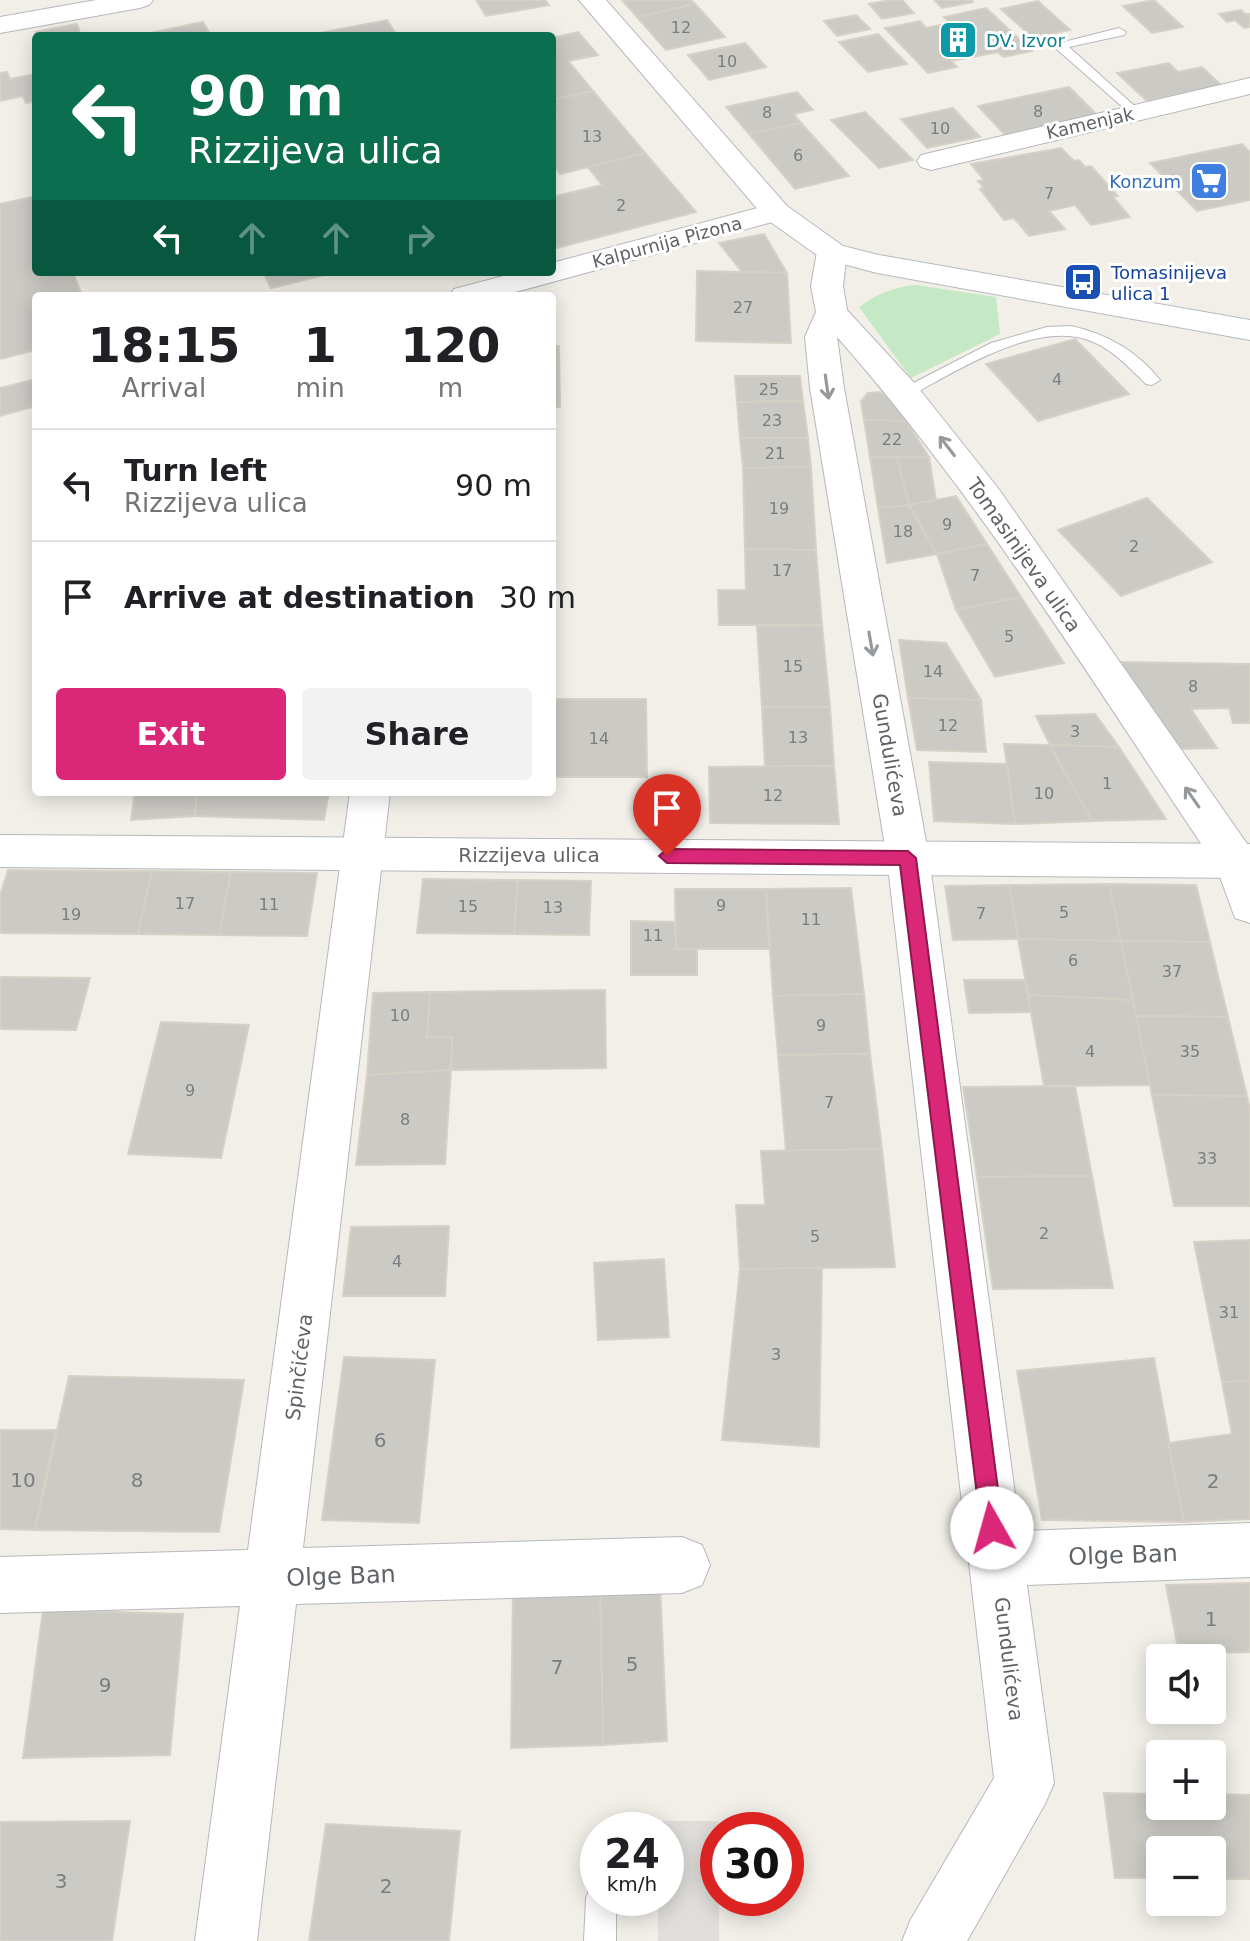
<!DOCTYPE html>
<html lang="en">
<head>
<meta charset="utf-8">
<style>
  body { margin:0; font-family:"DejaVu Sans",sans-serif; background:#f2f2f2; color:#202124; height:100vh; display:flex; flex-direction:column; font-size:30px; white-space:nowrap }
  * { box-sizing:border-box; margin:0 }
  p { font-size:26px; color:#757577 }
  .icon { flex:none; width:44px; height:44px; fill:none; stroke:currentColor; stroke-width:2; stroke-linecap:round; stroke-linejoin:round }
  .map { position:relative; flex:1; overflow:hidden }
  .side { position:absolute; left:32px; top:292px; width:524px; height:504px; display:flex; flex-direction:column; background:#fff; border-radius:8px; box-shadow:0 4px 20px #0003 }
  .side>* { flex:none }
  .top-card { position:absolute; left:32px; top:32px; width:524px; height:244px; border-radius:8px; box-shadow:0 4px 20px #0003; background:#0b6e4f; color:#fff; overflow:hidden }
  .buttons { position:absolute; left:1146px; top:1644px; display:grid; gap:16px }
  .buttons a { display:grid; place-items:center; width:80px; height:80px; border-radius:8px; background:#fff; box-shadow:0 4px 20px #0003; font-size:40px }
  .speed { position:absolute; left:580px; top:1812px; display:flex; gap:16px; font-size:40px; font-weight:700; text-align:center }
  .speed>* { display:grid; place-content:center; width:104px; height:104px; border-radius:50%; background:#fff; box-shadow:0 4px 20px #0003; line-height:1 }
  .speed small { font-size:20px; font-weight:400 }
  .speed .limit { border:12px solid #d22; background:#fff; color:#111 }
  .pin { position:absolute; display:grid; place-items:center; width:68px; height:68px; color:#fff; margin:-82px -34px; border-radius:50% 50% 50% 0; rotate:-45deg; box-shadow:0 0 8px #0007 }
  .pin .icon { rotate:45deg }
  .me { position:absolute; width:88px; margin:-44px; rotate:353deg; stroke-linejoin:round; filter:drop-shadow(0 0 6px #0008) }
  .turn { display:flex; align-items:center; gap:28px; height:168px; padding:0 24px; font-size:36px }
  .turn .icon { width:104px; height:104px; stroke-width:2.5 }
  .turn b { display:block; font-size:56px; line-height:68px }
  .lanes { display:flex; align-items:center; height:76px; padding:0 24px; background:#0003; justify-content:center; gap:40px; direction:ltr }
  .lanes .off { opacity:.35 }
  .eta { display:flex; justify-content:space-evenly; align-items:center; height:136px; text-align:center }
  .eta b { font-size:48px; font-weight:700; line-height:56px }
  .primary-button { display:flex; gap:16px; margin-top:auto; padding:16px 24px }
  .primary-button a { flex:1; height:92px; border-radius:8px; background:#db2777; color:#fff; font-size:32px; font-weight:700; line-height:92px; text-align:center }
  .primary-button a+a { background:#f2f2f2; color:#202124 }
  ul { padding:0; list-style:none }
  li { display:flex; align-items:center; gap:24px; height:112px; padding:0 24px; border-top:2px solid #e0e0e0 }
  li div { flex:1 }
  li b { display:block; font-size:30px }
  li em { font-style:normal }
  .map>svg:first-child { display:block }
</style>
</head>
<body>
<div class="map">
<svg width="1250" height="1941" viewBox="0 0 1250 1941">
  <rect width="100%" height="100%" fill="#f1efe8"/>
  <polygon fill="#e0deda" points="660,1821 719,1821 719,1941 658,1941 658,1898 666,1898 666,1830 660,1830"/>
  <path fill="#c5e8c5" d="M916,285L996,297L1000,334L911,378L859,307C877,294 893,287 916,285Z"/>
  <g fill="#cccac5" stroke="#d6d1c6" stroke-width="2">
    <polygon points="476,0 545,0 549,5 486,16"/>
    <polygon points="622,0 691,0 695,4 637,17"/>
    <polygon points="891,0 902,0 914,13 882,19 869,4"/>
    <polygon points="934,0 972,0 973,2 942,8"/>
    <polygon points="1154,0 1183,27 1152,33 1123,6"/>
    <polygon points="1038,1 1070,30 1033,38 1001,9"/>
    <polygon points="695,4 725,37 666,50 637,17"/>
    <polygon points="986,8 1032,51 1003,57 998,52 951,61 957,67 928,73 885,28 920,21 926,28 950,23 944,17"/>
    <polygon points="1241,10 1245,14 1250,14 1250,27 1244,28 1235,20 1227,22 1219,14"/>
    <polygon points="856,15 870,29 837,36 824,21"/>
    <polygon points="387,20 397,36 305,36"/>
    <polygon points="203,22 211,36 137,36"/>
    <polygon points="77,24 81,36 37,36 35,32"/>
    <polygon points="578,32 598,55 568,61 593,91 552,100 552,38"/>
    <polygon points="878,34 907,64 868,72 839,42"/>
    <polygon points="745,43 766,67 709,80 688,55"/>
    <polygon points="1169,63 1178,72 1202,67 1222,86 1147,101 1117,73"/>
    <polygon points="7,72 10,79 36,74 36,101 26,103 23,96 0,101 0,73"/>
    <polygon points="1069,87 1098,116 1006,136 978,106"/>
    <polygon points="593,91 645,153 560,174 552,163 552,119 557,118 552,111 552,100"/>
    <polygon points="797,92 813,110 794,114 801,123 749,134 726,107"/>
    <polygon points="953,108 980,137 927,148 901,119"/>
    <polygon points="865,112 913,160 879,168 831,120"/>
    <polygon points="801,123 849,176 795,189 749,134"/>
    <polygon points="1242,144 1250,152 1250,200 1197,211 1150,163"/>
    <polygon points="1061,148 1074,161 1079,160 1085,167 1091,166 1118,196 1113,197 1130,217 1091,225 1075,205 1049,211 1065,229 1029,236 1014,218 1004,220 980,189 984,188 978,181 984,180 971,164"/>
    <polygon points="645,153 696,212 553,249 552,197 602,185 588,167"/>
    <polygon points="36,196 36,272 73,272 82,296 36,296 36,350 0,359 0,204"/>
    <polygon points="764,234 787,273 742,272 719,243"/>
    <polygon points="697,271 787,273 791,343 696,341"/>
    <polygon points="263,272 337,272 271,288"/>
    <polygon points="1075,339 1129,394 1038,421 986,364"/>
    <polygon points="552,346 559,346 560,407 552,407"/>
    <polygon points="735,376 800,376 803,401 737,402"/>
    <polygon points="36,379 36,406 0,416 0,388"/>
    <polygon points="880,392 889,399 906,421 864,420 861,401 868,393"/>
    <polygon points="803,401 808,438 740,438 737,402"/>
    <polygon points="864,420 906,421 929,457 870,457"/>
    <polygon points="740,438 808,438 811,467 743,468"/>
    <polygon points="870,457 897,457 909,505 878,508"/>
    <polygon points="897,457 929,457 936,500 909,505"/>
    <polygon points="811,467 816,550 745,549 743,468"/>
    <polygon points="956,496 987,544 937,554 909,505"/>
    <polygon points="1147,498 1212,562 1121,596 1058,530"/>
    <polygon points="909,505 937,554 887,563 878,508"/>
    <polygon points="987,544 1021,597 956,610 937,554"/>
    <polygon points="745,549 816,550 822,625 719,625 718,590 746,590"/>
    <polygon points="1021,597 1064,663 995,677 956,610"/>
    <polygon points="822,625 830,707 762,707 757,626"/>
    <polygon points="899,640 946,643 981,700 908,698"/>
    <polygon points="1120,662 1250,664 1250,723 1233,723 1229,708 1191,709 1217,748 1178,749"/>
    <polygon points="908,698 981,700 986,752 917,750"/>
    <polygon points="552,699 646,699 647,777 552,777"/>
    <polygon points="762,707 830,707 834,766 765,767"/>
    <polygon points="1095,714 1119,747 1050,745 1036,716"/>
    <polygon points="1004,744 1050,745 1092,821 1015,824"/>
    <polygon points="1050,745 1119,747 1166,819 1092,821"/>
    <polygon points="929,762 1007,764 1015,824 934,821"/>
    <polygon points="834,766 839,824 710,823 709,767"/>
    <polygon points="135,792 197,792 195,816 131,820"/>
    <polygon points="197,792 329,792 324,820 195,816"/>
    <polygon points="8,870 152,871 138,934 0,933 0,896"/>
    <polygon points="152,871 231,872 219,935 138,934"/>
    <polygon points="231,872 317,873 307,936 219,935"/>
    <polygon points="423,879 518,880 514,934 417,933"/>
    <polygon points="518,880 591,881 589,935 514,934"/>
    <polygon points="1109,884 1121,941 1018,939 1009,885"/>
    <polygon points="1109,884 1196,885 1210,942 1121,941"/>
    <polygon points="1009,885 1018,939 953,940 945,886"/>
    <polygon points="851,888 864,994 773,996 766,889"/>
    <polygon points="675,889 766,889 769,949 676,949"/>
    <polygon points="631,921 675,922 676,949 697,949 697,975 631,975"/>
    <polygon points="1018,939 1121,941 1133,1000 1028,995"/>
    <polygon points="1121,941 1210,942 1228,1017 1136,1016"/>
    <polygon points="0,977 90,978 76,1030 0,1029"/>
    <polygon points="964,980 1025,980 1031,1012 969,1013"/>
    <polygon points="605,990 606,1068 451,1070 452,1037 427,1037 430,992"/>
    <polygon points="430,992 427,1037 452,1037 451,1070 367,1075 373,993"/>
    <polygon points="864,994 870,1054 778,1055 773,996"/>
    <polygon points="1028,995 1133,1000 1150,1085 1044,1086"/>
    <polygon points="1136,1016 1228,1017 1247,1096 1152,1095"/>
    <polygon points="161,1022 249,1025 221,1158 128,1154"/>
    <polygon points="870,1054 882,1149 786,1151 778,1055"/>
    <polygon points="451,1070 445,1164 356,1165 367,1075"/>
    <polygon points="1075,1086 1092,1176 977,1177 963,1087"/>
    <polygon points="1152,1095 1247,1096 1250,1109 1250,1206 1174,1206"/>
    <polygon points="882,1149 895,1267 740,1269 736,1205 765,1205 761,1151"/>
    <polygon points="1092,1176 1113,1288 993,1289 977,1177"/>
    <polygon points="449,1226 445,1296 343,1296 351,1227"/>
    <polygon points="1250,1240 1250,1381 1222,1382 1194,1242"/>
    <polygon points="664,1259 669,1337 598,1340 594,1263"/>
    <polygon points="822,1268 819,1447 722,1440 740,1269"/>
    <polygon points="344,1357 435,1360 419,1523 322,1520"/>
    <polygon points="1154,1358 1184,1522 1042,1520 1017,1371"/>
    <polygon points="69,1376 244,1380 219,1532 35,1530"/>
    <polygon points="1250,1381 1250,1519 1184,1522 1168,1443 1232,1434 1222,1382"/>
    <polygon points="0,1430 56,1430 35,1530 0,1529"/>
    <polygon points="1250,1583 1250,1652 1179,1654 1166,1585"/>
    <polygon points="660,1585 667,1741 603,1745 600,1588"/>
    <polygon points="600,1588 603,1745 511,1748 513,1590"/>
    <polygon points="43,1610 183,1614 170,1755 23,1758"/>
    <polygon points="1104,1793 1160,1794 1160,1806 1212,1806 1212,1794 1250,1795 1250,1879 1212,1879 1212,1850 1160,1850 1160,1878 1115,1878"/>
    <polygon points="130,1821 112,1941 0,1941 0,1822"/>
    <polygon points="326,1824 460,1831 449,1941 309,1941"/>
  </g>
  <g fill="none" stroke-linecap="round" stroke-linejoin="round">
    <defs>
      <g id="service">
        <polygon points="1119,28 1126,32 1124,35 1069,47 1139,110 1139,116 1134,117 1052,45"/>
        <path d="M1071,326C1107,334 1137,351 1160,380L1152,385L1146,384C1129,367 1110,347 1088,340C1034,321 956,371 910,396L904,397L896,392L991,343L1047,327Z"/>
        <polygon points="598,1884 598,1898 616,1898 616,1941 584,1941 586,1898 590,1887"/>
      </g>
      <g id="minor">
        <polygon points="1250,78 1250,94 931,170 921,167 917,161 921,155"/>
        <polygon points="776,203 787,206 791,212 787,218 501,296 449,296 454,289 519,272 552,272 552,263"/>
        <path d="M832,243L843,246L847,252L843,286L847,310L916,385L998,488L1250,848V923L1235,918L1216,866C1095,686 981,500 837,337L844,388L929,858L1020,1531L1250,1523V1577L1027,1585L1054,1783L1045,1804L967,1941H902L911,1919L994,1778L887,858L810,388L805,337L816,312L811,286L817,252L821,246Z"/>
        <polygon points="350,792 390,792 303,1548 682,1537 702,1545 710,1565 702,1585 682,1593 296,1604 257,1941 195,1941 240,1606 0,1613 0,1557 248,1550"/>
      </g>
      <g id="tertiary">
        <polygon points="96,0 153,0 149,5 140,8 0,33 0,17"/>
        <polygon points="0,835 1250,844 1250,878 0,867"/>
      </g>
      <polygon id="secondary" points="579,0 606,0 787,206 843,246 879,255 1250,320 1250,340 877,273 821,258 765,218"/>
    </defs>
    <use href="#service" stroke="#b5b8bc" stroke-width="2"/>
    <use href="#minor" stroke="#b5b8bc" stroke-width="2"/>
    <use href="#tertiary" stroke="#b5b8bc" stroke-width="2"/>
    <use href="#secondary" stroke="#b6babf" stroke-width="2"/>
    <use href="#service" fill="#fff" fill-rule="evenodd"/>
    <use href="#minor" fill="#fff" fill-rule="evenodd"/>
    <use href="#tertiary" fill="#fff" fill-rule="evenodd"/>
    <use href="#secondary" fill="#fff" fill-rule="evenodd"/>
  </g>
  <defs><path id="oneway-shaft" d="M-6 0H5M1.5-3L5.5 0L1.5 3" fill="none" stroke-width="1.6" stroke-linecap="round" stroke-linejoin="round" transform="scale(2)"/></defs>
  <g stroke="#979a9d">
    <use href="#oneway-shaft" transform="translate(827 387) rotate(82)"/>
    <use href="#oneway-shaft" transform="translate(947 446) rotate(-128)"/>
    <use href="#oneway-shaft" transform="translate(871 644) rotate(80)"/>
    <use href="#oneway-shaft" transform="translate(1192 797) rotate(-125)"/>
  </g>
  <polygon fill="#db2777" stroke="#8e194d" stroke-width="2" points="667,849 908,851 916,858 1003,1528 1000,1536 992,1540 984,1536 981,1528 900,865 667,863 659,856"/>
  <defs>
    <symbol id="building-square" viewBox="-11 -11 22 22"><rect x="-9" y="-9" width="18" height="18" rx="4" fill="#0f9aa8" stroke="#fff"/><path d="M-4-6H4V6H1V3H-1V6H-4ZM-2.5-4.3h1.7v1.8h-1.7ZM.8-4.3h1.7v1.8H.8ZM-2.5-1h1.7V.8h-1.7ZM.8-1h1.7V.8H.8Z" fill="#fff"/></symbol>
    <symbol id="supermarket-square" viewBox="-11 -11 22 22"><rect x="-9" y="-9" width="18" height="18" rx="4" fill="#3f7fe0" stroke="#fff"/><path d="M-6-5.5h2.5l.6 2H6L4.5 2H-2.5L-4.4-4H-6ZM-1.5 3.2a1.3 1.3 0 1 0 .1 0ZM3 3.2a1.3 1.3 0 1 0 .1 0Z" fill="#fff"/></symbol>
    <symbol id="bus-square" viewBox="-11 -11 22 22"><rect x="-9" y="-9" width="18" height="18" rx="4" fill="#1a4fb4" stroke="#fff"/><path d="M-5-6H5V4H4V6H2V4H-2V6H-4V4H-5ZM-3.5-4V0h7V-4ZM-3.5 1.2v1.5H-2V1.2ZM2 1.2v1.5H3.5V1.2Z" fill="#fff"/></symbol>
  </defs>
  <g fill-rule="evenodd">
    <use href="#building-square" x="936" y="18" width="44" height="44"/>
    <use href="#supermarket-square" x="1187" y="159" width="44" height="44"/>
    <use href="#bus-square" x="1061" y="260" width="44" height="44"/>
  </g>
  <g text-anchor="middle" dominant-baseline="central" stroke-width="6" stroke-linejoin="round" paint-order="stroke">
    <g font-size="16" fill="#7a7d7f">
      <text x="681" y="27">12</text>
      <text x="727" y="61">10</text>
      <text x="1038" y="111">8</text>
      <text x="767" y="112">8</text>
      <text x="940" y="128">10</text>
      <text x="592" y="136">13</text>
      <text x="798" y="155">6</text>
      <text x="1049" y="193">7</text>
      <text x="621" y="205">2</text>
      <text x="743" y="307">27</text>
      <text x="1057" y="379">4</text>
      <text x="769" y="389">25</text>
      <text x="772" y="420">23</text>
      <text x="892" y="439">22</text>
      <text x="775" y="453">21</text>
      <text x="779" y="508">19</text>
      <text x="947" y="524">9</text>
      <text x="903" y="531">18</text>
      <text x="1134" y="546">2</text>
      <text x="782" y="570">17</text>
      <text x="975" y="575">7</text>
      <text x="1009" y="636">5</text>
      <text x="793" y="666">15</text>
      <text x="933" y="671">14</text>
      <text x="1193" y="686">8</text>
      <text x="948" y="725">12</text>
      <text x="1075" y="731">3</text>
      <text x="798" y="737">13</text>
      <text x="599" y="738">14</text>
      <text x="1107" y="783">1</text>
      <text x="1044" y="793">10</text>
      <text x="773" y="795">12</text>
      <text x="185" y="903">17</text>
      <text x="269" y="904">11</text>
      <text x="721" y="905">9</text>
      <text x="468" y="906">15</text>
      <text x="553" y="907">13</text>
      <text x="1064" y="912">5</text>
      <text x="981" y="913">7</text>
      <text x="71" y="914">19</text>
      <text x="811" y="919">11</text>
      <text x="653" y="935">11</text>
      <text x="1073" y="960">6</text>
      <text x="1172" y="971">37</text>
      <text x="400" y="1015">10</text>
      <text x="821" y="1025">9</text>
      <text x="1090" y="1051">4</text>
      <text x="1190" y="1051">35</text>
      <text x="190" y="1090">9</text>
      <text x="829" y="1102">7</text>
      <text x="405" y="1119">8</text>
      <text x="1207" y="1158">33</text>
      <text x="1044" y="1233">2</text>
      <text x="815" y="1236">5</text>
      <text x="397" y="1261">4</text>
      <text x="1229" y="1312">31</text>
      <text x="776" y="1354">3</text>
    </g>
    <g font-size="18" fill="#0d838f" stroke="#fff" text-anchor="start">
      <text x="986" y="40">DV. Izvor</text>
    </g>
    <g font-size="18" fill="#5f6368" stroke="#fff">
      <text transform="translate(1090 123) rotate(-13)">Kamenjak</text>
      <text transform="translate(667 242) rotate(-15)">Kalpurnija Pizona</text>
    </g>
    <g font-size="18" fill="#366cbe" stroke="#fff" text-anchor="end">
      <text x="1181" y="181">Konzum</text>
    </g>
    <g font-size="18" fill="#164399" stroke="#fff" text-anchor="start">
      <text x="1111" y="272">Tomasinijeva<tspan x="1111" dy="21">ulica 1</tspan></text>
    </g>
    <g font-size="20" fill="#5f6368" stroke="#fff">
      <text transform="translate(1024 555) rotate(55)">Tomasinijeva ulica</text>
      <text transform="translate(890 755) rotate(80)">Gundulićeva</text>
      <text x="529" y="855">Rizzijeva ulica</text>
      <text transform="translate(299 1367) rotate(-83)">Spinčićeva</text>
      <text transform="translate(1009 1659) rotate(83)">Gundulićeva</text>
    </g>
    <g font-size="20" fill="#7a7d7f">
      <text x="380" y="1440">6</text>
      <text x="23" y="1480">10</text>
      <text x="137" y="1480">8</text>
      <text x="1213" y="1481">2</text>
      <text x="1211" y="1619">1</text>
      <text x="632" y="1664">5</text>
      <text x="557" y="1667">7</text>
      <text x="105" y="1685">9</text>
      <text x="61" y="1881">3</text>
      <text x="386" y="1886">2</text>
    </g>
    <g font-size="24" fill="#5f6368" stroke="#fff">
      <text transform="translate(1123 1555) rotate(-2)">Olge Ban</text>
      <text transform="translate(341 1576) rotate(-2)">Olge Ban</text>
    </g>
  </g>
</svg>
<div class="buttons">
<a><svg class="icon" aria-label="sound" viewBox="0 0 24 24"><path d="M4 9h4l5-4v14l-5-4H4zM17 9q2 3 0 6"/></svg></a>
<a>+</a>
<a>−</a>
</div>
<div class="speed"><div>24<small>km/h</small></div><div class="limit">30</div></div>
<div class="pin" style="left:667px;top:856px;background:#d93025"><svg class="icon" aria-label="arrive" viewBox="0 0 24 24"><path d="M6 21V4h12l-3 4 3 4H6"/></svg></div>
<svg class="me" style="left:992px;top:1528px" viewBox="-20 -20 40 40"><circle r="19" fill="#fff"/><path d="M0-13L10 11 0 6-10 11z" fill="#db2777"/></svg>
<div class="top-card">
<div class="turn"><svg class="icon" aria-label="left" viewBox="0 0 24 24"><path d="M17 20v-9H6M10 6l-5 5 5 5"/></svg><div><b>90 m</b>Rizzijeva ulica</div></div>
<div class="lanes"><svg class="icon" aria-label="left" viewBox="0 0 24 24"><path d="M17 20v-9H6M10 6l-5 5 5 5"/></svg><svg class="icon off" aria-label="ahead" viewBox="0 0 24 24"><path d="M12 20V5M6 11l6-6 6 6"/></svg><svg class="icon off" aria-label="ahead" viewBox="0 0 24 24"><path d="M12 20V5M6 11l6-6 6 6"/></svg><svg class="icon off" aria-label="right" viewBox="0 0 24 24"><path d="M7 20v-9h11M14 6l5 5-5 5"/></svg></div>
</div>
<section class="side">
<div class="eta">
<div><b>18:15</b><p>Arrival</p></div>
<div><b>1</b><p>min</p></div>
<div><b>120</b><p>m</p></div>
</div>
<ul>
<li><svg class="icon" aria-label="left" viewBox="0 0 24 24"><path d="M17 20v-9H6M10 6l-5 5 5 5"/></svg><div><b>Turn left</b><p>Rizzijeva ulica</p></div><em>90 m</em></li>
<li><svg class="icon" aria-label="arrive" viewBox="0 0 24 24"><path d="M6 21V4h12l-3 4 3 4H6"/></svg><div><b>Arrive at destination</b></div><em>30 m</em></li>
</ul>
<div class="primary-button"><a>Exit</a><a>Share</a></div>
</section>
</div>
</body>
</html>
